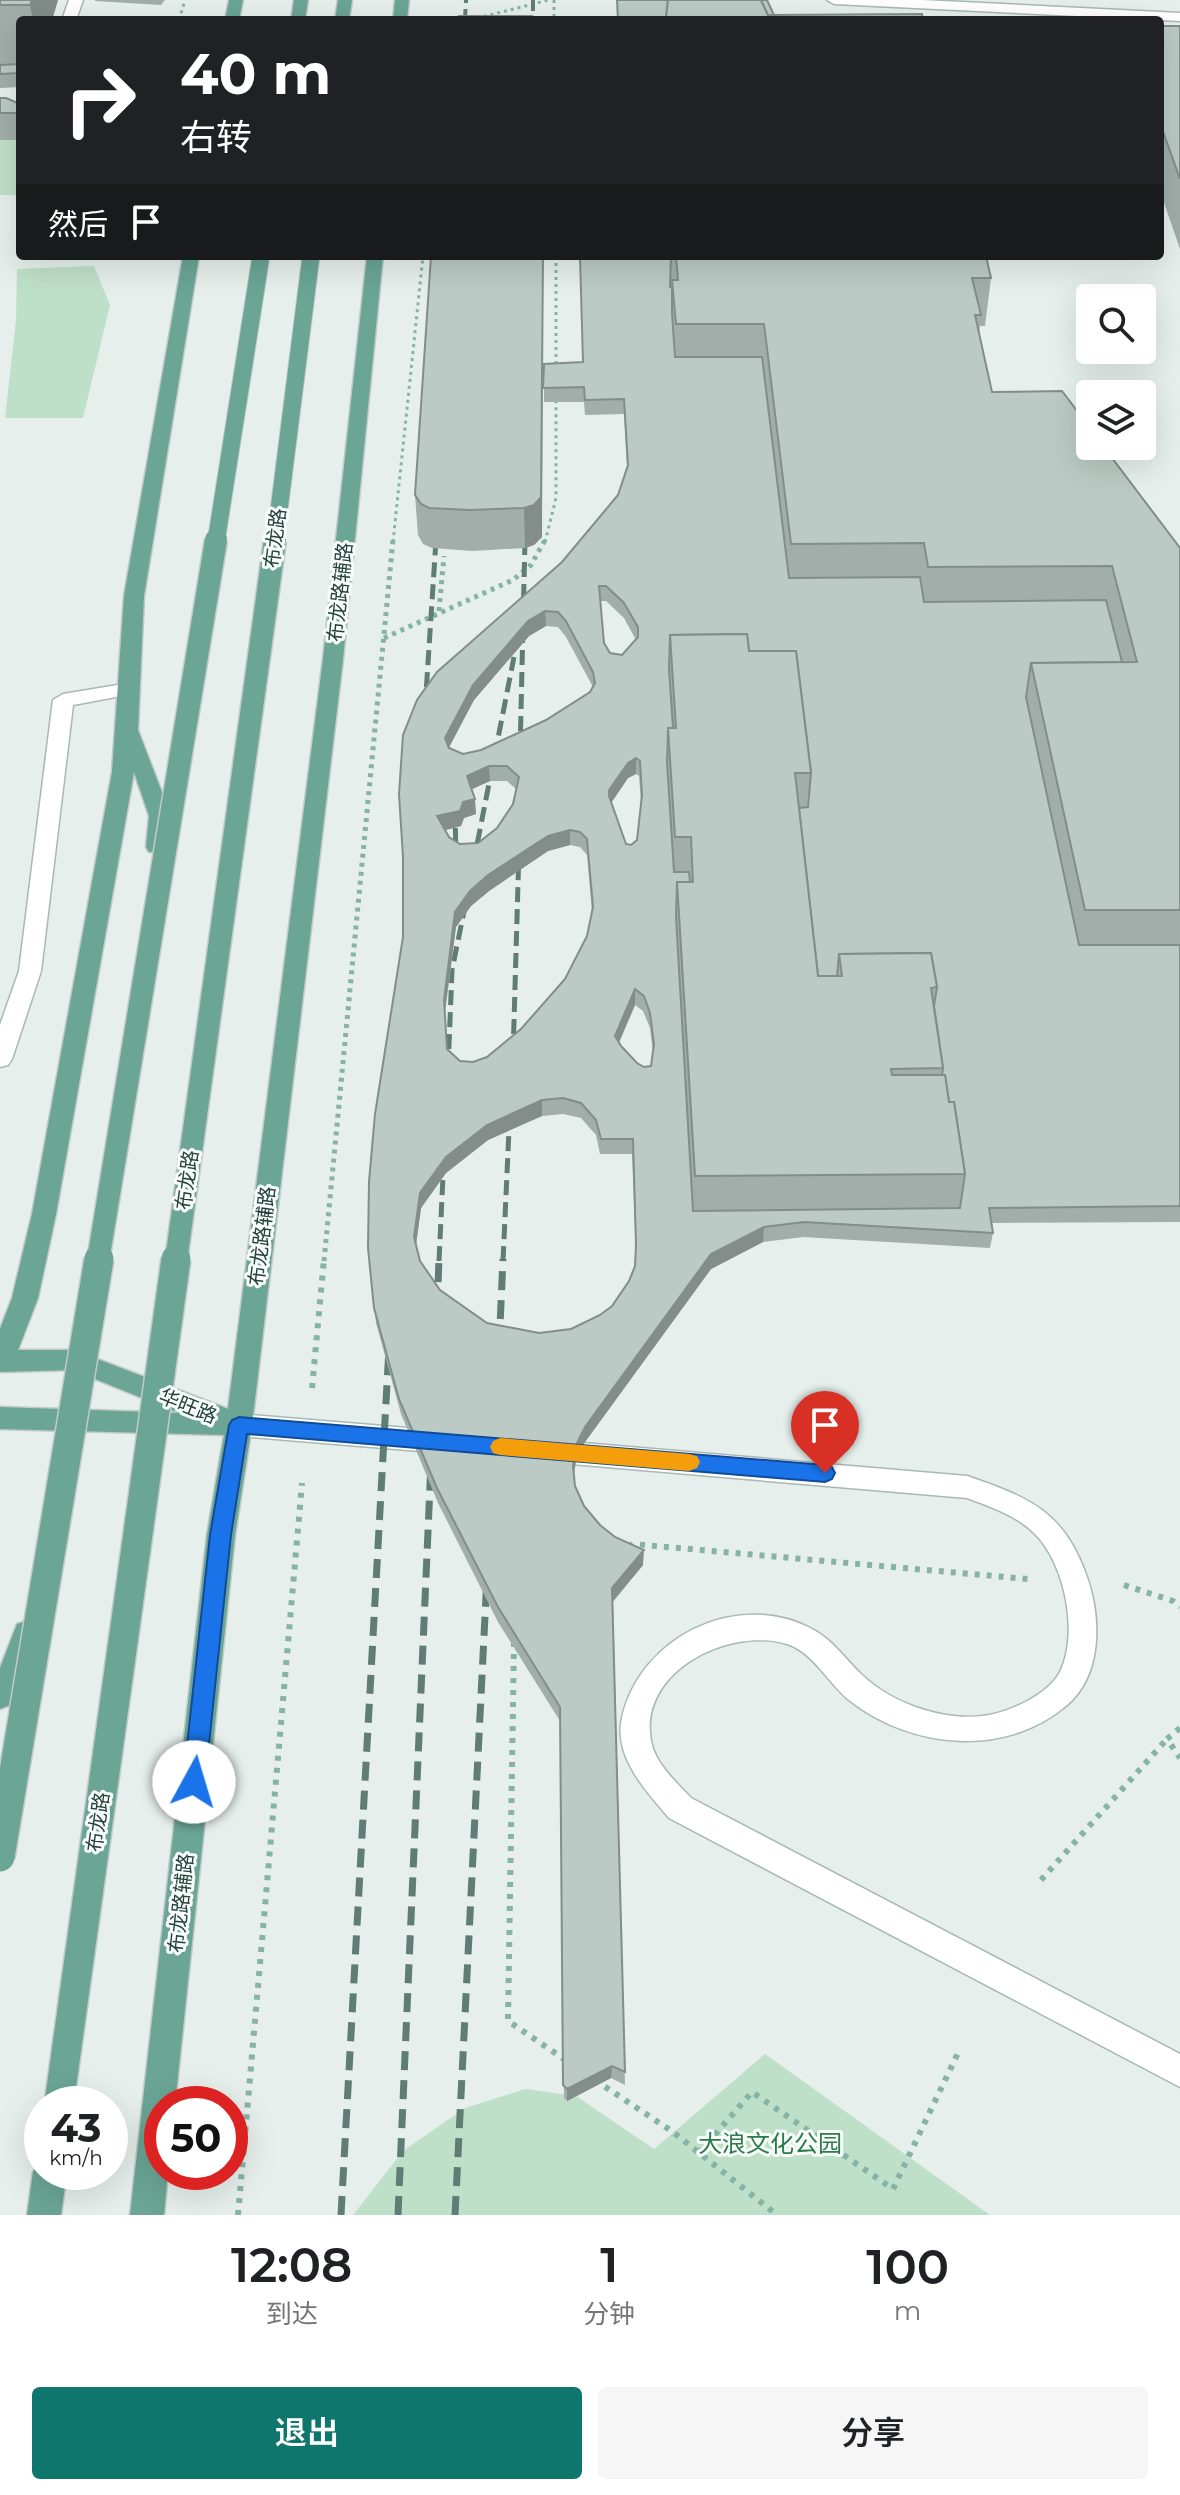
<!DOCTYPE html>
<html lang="zh">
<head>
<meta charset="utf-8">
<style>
  body { margin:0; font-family:Montserrat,"Noto Sans SC",sans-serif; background:#f6f6f6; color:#202124; height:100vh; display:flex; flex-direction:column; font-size:30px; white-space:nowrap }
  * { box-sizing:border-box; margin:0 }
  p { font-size:26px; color:#757577 }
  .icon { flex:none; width:44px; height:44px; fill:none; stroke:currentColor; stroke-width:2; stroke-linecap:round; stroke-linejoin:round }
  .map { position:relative; height:2215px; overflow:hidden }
  .sheet { display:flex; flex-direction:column; background:#fff; flex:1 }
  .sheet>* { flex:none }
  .top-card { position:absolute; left:16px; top:16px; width:1148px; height:244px; border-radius:8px; box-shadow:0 8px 32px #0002; background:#202124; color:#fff; overflow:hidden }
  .controls { position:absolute; left:1076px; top:284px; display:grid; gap:16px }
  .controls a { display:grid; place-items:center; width:80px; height:80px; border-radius:8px; background:#fff; box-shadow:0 8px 32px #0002; font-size:40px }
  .speed { position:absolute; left:24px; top:2086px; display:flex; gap:16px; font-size:40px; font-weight:700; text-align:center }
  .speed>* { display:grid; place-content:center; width:104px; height:104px; border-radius:50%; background:#fff; box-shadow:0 8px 32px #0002; line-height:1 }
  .speed small { font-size:20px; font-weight:400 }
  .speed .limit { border:12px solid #d22; background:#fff; color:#111 }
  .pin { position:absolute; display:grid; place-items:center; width:68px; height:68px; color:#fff; margin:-82px -34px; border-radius:50% 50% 50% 0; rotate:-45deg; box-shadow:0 0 8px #0007 }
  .pin .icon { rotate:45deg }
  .me { position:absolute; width:88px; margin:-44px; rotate:6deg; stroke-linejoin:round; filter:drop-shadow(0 0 6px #0008) }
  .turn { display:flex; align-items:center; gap:28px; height:168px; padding:0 32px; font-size:36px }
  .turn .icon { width:104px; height:104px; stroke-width:2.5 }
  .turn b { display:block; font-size:56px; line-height:68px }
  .then { display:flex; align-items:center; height:76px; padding:0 32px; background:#0003; gap:16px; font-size:30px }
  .eta { display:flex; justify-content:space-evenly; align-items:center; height:136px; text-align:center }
  .eta b { font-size:48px; font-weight:600; line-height:56px }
  .button { display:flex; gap:16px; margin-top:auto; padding:16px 32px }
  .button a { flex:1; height:92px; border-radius:8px; background:#0f766e; color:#fff; font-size:32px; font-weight:600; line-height:92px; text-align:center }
  .button a+a { background:#f6f6f6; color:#202124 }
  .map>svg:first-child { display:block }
</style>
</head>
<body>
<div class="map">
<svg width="1180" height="2215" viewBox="0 0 1180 2215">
  <rect width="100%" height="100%" fill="#e6efeb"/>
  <g fill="#bfe0c8">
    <polygon points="0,140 20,140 20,182 16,195 0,195"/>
    <polygon points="94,266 110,305 83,418 5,418 16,320 17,269"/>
    <polygon points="765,2054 990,2215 353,2215 403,2151 465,2108 525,2089 576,2096 654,2149"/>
  </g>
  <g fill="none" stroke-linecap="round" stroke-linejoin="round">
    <defs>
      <g id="minor">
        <polygon points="69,0 83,0 76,20 62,20"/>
        <polygon points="827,0 922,0 1180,13 1180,21 834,4"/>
        <polygon points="130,683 140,689 137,693 73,705 41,971 12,1059 8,1065 0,1067 0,1025 19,971 53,700 63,694"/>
        <polygon points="239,1414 444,1431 454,1434 457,1442 454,1450 444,1453 239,1436 230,1433 226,1425 230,1417"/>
        <path d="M548,1440L967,1476C1031,1498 1065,1512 1088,1580C1101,1620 1102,1675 1067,1705C1005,1758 911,1749 849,1700C828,1683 813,1652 787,1644C728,1626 634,1673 652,1745C657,1765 677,1783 691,1798L1180,2054V2087L669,1818C646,1791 613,1756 622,1718C640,1637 737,1589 812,1629C832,1639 845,1659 861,1674C891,1703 941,1721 983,1716C1008,1713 1048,1695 1060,1672C1079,1633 1065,1565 1036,1535C1018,1516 991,1507 967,1498L548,1462L538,1459L535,1451L538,1443Z"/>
      </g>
      <g id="major">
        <polygon points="229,0 243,0 239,20 225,20"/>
        <polygon points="294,0 308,0 305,20 291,20"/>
        <polygon points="338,0 352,0 349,20 335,20"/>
        <polygon points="395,0 409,0 407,20 393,20"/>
        <polygon points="183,256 199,256 144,596 138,730 171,816 165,852 149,852 146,847 149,816 134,772 56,1214 38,1298 18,1350 74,1350 228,1409 323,659 367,256 383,256 343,659 252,1425 235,1535 175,2104 162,2104 162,2172 168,2172 164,2215 130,2215 207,1535 224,1435 0,1429 0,1407 179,1413 73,1370 0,1372 0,1329 12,1298 32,1214 112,772 124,596"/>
        <path d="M27,1621L37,1624C49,1649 22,1683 10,1705L0,1709V1668L17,1624Z"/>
        <polygon points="42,2159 42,2172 67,2172 61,2215 27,2215 33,2172"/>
      </g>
    </defs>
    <use href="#minor" stroke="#a8b8b2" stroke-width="3"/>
    <use href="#major" stroke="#c2cac8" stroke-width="3"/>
    <g stroke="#86b3a5" stroke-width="3" stroke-dasharray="3 4" stroke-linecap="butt">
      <polyline points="554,0 554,20"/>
      <polyline points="179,20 185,0"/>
      <polyline points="470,20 549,0"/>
      <polyline points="556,256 556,368"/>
      <polyline points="393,542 423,256"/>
      <polyline points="545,542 556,498 556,398"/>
    </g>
    <g stroke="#86b3a5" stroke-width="5" stroke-dasharray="4 5" stroke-linecap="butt">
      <polyline points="439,611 444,556"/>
      <polyline points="384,638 513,580 531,565 545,540"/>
      <polyline points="324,1261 393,540"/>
    </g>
    <g stroke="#86b3a5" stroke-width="6" stroke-dasharray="5 7" stroke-linecap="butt">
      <polyline points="312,1388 324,1259"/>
      <polyline points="629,1547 633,1544 1028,1579"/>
      <polyline points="1124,1585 1173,1601 1180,1607"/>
      <polyline points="514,1642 508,2021 567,2061"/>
      <polyline points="1180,1728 1167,1739 1180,1758"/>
      <polyline points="1041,1880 1167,1739"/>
      <polyline points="595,2080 673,2132 777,2215"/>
      <polyline points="699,2153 752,2092 893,2189 959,2051"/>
      <polyline points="238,2215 302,1483"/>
    </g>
    <use href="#minor" fill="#fff" fill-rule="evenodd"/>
    <use href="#major" fill="#6aa596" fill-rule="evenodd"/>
    <g stroke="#5f7d75" stroke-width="4" stroke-dasharray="11 6" stroke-linecap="butt">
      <polyline points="533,0 533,20"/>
      <polyline points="465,20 466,0"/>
      <polyline points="436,542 437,526"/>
      <polyline points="525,542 525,525"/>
    </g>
    <g stroke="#5f7d75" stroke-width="5" stroke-dasharray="15 7" stroke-linecap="butt">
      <polyline points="425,709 436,540"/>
      <polyline points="520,753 525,540"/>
      <polyline points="455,806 456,862"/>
      <polyline points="473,865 514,657"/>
      <polyline points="513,1056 519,849"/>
      <polyline points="448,1071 452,970 467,897"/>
      <polyline points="439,1261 444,1155"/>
      <polyline points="503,1261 510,1108"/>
    </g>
    <g stroke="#5f7d75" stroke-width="7" stroke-dasharray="19 10" stroke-linecap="butt">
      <polyline points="437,1311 439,1259"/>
      <polyline points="499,1348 503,1259"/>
      <polyline points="341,2215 389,1348"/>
      <polyline points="398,2215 431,1463"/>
      <polyline points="455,2215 487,1576"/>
    </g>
    <defs>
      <g id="major-bridge-far2">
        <polyline points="216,542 261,256"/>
        <polyline points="275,542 311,256"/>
      </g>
      <g id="major-bridge-far1">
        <polyline points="98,1261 216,540"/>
        <polyline points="176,1261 275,540"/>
      </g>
      <g id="major-bridge">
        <polyline points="0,1857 99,1259"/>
        <polyline points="59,2104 176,1259"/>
      </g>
    </defs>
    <use href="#major-bridge-far2" stroke="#c2cac8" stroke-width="19" stroke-linecap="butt"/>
    <use href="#major-bridge-far1" stroke="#c2cac8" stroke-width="25" stroke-linecap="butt"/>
    <use href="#major-bridge" stroke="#c2cac8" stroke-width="32" stroke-linecap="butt"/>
    <use href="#major-bridge-far2" stroke="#6aa596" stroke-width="17"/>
    <use href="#major-bridge-far1" stroke="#6aa596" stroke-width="22"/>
    <use href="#major-bridge" stroke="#6aa596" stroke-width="29"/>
  </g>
  <g fill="#a1aea9" fill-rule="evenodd">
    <polygon points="0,0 58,0 52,20 20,20 20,64 0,64"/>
    <polygon points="95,0 165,0 161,5 95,1"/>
    <polygon points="1160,26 1180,26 1180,249 1160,191"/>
    <polygon points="20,64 20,87 0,88 0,65"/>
    <polygon points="0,98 20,104 20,140 0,140"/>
    <polygon points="431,256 542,537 534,545 525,548 472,551 432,548 423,544 418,535 415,495"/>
    <path d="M580,256H986L991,278L985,326H980L979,335L992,392L1180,548V1222L992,1223L993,1233L990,1248L803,1237L763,1242L711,1269L585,1442L576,1460L574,1474L575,1486L584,1506L600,1525L643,1565L613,1602L625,2085L611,2078L567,2101L564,2098L560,1721L498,1622L438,1503L401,1414L376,1323L368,1248L403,937V857L399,794L562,562L618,495L627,468L624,414L585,415L584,402H544V364L583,362ZM600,601H606L624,618L636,640L622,655L610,653L604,643ZM546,626L558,627L566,637L593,687L590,692L546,720L481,750L463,754L449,747L474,700L529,636ZM636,774L639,776L641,802L637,840L631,845L626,844L611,803L628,778ZM490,781H507L516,789L513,804L497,828L478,843L460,844L449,837L445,830L461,826L464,818L476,814L472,789ZM570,845L580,847L587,855L592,912L587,936L565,979L521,1029L487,1057L473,1062L460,1061L447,1049L445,1014L456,927L471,906L489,891L548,851ZM635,1005L643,1011L650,1028L653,1054L651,1066L644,1067L637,1063L621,1046L619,1043ZM563,1114L581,1118L596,1135L600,1154H632L636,1253L635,1266L629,1281L612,1306L600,1315L571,1329L539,1333L487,1323L440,1290L420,1261L416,1245L421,1208L446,1173L488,1140L542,1116Z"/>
  </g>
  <g fill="#838d89">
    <polygon points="32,0 58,0 52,20 33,20 30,5"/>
    <polygon points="543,256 542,537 534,545 525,548 524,508"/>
    <polygon points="545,611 546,626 529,636 474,700 446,753 445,738 473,685 528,621"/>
    <polygon points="636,758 636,774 628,778 609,806 609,790 628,763"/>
    <polygon points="489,766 490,781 468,791 467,776"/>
    <polygon points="475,799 476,814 464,818 461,826 438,832 437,816 463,802"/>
    <polygon points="570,830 570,845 548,851 489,891 471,906 456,927 444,1016 444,1000 455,912 470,891 488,875 548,836"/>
    <polygon points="635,989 635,1005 615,1051 615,1036"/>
    <polygon points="542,1100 542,1116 488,1140 446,1173 421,1208 415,1252 414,1237 420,1193 446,1157 487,1125"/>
    <polygon points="764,1227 763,1242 711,1269 585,1442 576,1460 573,1481 573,1466 576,1445 585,1427 711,1254"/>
    <polygon points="644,1550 643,1565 612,1602 612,1588"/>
    <polygon points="612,2066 611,2078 567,2101 567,2089"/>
  </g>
  <g fill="#bbcac4" stroke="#838d89" stroke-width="2" fill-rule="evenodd">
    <polygon points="0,0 32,0 30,5 0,5"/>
    <polygon points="617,0 668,0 666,18 654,18 653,20 618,20"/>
    <polygon points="668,0 761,0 768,15 922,14 923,20 654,20 654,18 666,18"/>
    <polygon points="761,0 767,0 774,15 768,15"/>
    <polygon points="459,16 532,16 539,20 453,20"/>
    <polygon points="1160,26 1180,26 1180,179 1160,123"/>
    <polygon points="20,64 20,73 0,74 0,65"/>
    <polygon points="0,98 6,98 20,104 20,113 0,113"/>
    <polygon points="431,256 543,256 541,497 534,505 524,508 470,510 429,508 421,504 415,495"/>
    <path d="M580,256H671L670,287H672V313L675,357H762L789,578L920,577L924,602L1106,600L1122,662L1031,663L1026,697L1079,945H1180V1206L989,1208L993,1233L804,1222L764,1227L711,1254L585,1427L576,1445L573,1466L575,1486L584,1506L600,1525L615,1537L644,1550L612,1588L625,2072L612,2066L567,2089L563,2085L560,1707L498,1607L437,1488L399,1399L374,1308L368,1248L369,1182L375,1114L403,937V857L399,794L403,735L417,700L437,672L562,562L618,495L628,465L624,399L585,400L584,387L543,388L544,364L583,362ZM599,586H606L624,603L638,627V637L622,655L610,653L604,643ZM545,611L558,612L566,621L593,672L595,683L590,692L546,720L481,750L463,754L449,748L445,738L473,685L528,621ZM747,634L749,651H796L811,773L808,807L799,808L818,976H837L839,954L931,953L937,987L934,1006L943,1068L942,1075H945L949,1102H954L965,1174L960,1208L693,1211L676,917L677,882H690L689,872H674L667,762L668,728H673L669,669L670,635ZM636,758L640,761L642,795L637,840L631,845L626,844L609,796V790L628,763ZM489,766H507L519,777L513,804L497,828L478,843L460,844L449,837L437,816L460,811L463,802L475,799L467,776ZM570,830L580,832L587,839L593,907L587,936L565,979L521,1029L487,1057L473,1062L460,1061L447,1049L444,1000L455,912L470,891L488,875L548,836ZM635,989L644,996L650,1013L654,1044L651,1066L644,1067L637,1063L621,1046L615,1036ZM563,1098L581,1103L596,1120L601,1139H633L636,1245L635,1266L629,1281L612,1306L600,1315L571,1329L539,1333L487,1323L440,1290L420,1261L414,1237L420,1193L446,1157L487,1125L542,1100Z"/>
    <polygon points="676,256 986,256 991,278 972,278 981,315 975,315 992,392 1062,391 1090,428 1090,446 1103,446 1180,548 1180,910 1085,910 1031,663 1137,662 1112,566 928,567 924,543 791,544 764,324 676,324 672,280 678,280"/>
    <polygon points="747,634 749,651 796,651 811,773 795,773 818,976 842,976 839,954 931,953 937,987 931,988 943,1068 891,1069 892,1075 945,1075 949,1102 954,1102 965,1174 695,1176 677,882 693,882 691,837 675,837 668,728 676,728 670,635"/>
  </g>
  <polygon fill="#1a73e8" stroke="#114b97" stroke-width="2" points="239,1417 825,1465 832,1467 835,1473 832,1479 825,1482 247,1434 231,1535 205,1782 202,1789 194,1793 186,1789 183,1782 210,1535 229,1425 232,1420"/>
  <polygon fill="#f59e0b" points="500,1438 689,1454 697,1456 700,1462 697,1468 689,1471 500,1455 493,1453 490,1447 493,1441"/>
  <g text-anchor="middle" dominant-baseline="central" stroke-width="6" stroke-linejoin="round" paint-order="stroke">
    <g font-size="20" fill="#24423a" stroke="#f7fbf9">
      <text transform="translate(275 538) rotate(-83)">布龙路</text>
      <text transform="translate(340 592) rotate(-84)">布龙路辅路</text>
      <text transform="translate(187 1180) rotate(-82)">布龙路</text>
      <text transform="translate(262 1236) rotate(-83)">布龙路辅路</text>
      <text transform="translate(188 1406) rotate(22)">华旺路</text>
      <text transform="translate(98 1822) rotate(-82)">布龙路</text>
      <text transform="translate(181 1903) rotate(-84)">布龙路辅路</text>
    </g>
    <g font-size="24" fill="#2d7a4b" stroke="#f7fbf9">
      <text x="770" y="2143">大浪文化公园</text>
    </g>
  </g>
</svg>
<div class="controls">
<a><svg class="icon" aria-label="search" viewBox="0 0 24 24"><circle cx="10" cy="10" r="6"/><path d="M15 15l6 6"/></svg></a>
<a><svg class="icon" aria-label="layers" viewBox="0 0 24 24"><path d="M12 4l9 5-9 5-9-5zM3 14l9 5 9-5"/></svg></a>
</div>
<div class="speed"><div>43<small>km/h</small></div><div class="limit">50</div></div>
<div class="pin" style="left:825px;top:1473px;background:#d93025"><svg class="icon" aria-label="arrive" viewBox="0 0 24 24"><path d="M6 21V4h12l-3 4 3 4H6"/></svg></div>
<svg class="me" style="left:194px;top:1782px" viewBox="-20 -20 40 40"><circle r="19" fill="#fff"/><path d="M0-13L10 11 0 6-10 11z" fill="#1a73e8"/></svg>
<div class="top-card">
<div class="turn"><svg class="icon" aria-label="right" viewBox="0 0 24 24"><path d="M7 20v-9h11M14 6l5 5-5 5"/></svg><div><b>40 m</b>右转</div></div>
<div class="then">然后<svg class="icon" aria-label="arrive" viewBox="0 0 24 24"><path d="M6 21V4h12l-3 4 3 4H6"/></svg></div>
</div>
</div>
<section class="sheet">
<div class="eta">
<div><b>12:08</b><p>到达</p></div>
<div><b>1</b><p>分钟</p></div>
<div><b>100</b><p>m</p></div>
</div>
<div class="button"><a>退出</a><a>分享</a></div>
</section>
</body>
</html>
